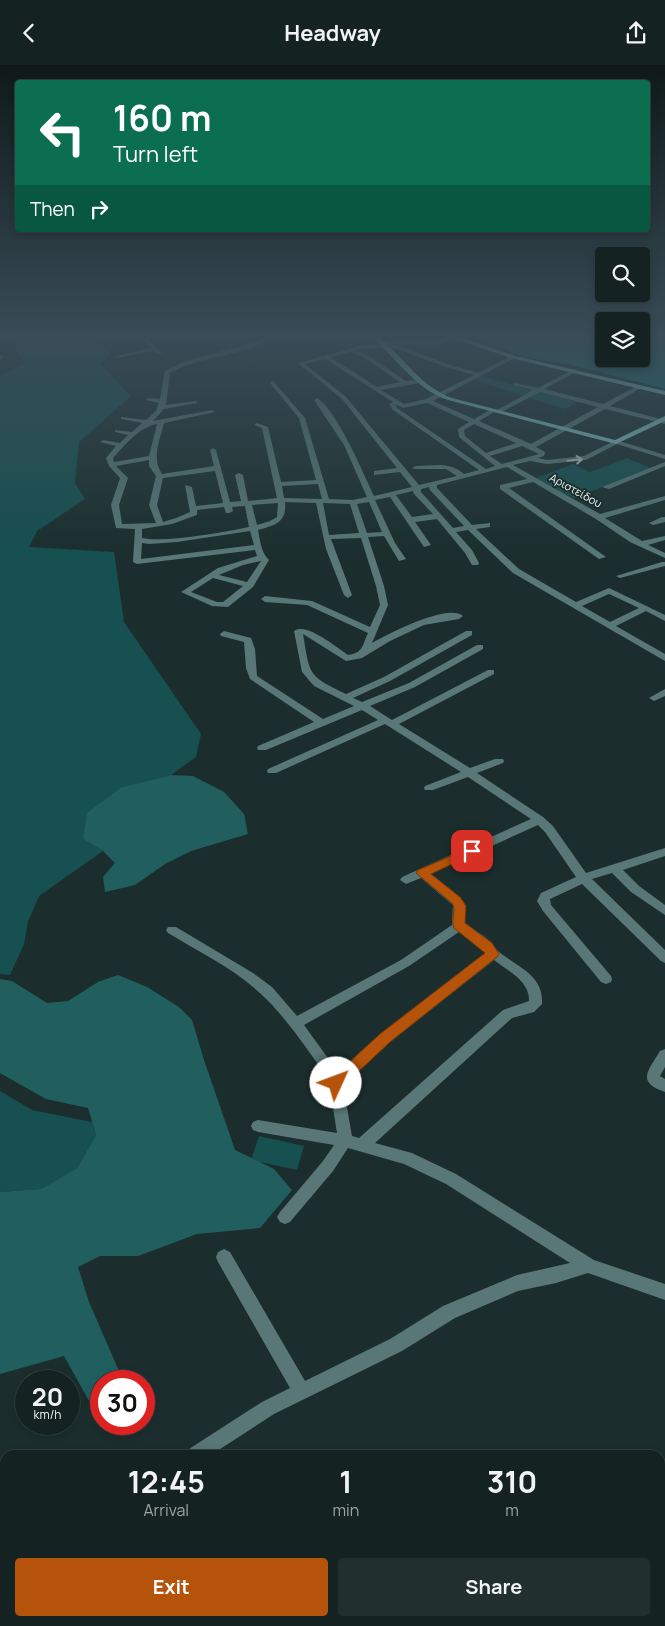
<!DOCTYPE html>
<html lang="en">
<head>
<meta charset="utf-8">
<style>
  body { margin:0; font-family:Manrope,sans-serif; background:#212f2f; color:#f1f3f6; height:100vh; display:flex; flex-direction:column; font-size:19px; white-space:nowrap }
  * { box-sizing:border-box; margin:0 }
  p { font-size:16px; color:#9da4a5 }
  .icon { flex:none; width:28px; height:28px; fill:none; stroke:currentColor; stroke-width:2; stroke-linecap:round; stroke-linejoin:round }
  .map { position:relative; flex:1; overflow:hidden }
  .details { position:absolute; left:0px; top:1385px; width:665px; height:176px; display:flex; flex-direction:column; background:#142222; border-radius:15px 15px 0 0; box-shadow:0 2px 8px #0003,0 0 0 1px #333f40 }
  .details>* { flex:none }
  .hud { position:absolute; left:15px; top:15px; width:635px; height:152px; border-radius:5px; box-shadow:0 2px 8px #0003,0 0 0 1px #333f40; background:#0b6e4f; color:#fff; overflow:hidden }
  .tools { position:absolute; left:595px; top:182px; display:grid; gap:10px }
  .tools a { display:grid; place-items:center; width:55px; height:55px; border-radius:5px; background:#142222; box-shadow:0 2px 8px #0003,0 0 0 1px #333f40; font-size:25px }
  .speed { position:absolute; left:15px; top:1305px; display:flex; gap:10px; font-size:25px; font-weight:700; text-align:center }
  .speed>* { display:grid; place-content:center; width:65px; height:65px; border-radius:50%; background:#142222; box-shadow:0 2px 8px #0003,0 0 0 1px #333f40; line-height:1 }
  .speed small { font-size:12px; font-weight:400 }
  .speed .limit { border:8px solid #d22; background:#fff; color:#111 }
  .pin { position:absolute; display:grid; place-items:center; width:42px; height:42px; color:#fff; margin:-21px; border-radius:10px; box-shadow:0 2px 8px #0006 }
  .me { position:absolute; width:55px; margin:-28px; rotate:47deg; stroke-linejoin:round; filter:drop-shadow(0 0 4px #0008) }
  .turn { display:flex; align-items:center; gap:18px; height:105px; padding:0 15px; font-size:22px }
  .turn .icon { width:65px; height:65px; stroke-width:2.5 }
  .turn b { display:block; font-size:35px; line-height:42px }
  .then { display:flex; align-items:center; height:48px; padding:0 15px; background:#0003; gap:10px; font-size:19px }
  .eta { display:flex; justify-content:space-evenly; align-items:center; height:85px; text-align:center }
  .eta b { font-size:30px; font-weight:700; line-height:35px }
  .button { display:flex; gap:10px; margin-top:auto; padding:10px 15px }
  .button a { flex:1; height:58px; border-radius:5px; background:#b45309; color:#fff; font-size:20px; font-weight:700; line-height:58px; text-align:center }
  .button a+a { background:#212f2f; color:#f1f3f6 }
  header { display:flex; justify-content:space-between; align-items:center; height:65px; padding:0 15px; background:#142222; font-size:22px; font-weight:700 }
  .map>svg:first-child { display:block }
</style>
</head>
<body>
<header><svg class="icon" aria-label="back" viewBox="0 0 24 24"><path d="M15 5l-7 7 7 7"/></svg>Headway<svg class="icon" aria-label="share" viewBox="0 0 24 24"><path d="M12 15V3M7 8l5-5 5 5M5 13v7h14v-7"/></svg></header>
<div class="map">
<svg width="665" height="1561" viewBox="0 0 665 1561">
  <rect width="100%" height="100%" fill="#1b2e2d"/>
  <g fill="#165050">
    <polygon points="9,273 92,273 111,289 100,299 131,331 79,377 75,418 85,434 37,466 29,482 114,487 124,557 201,669 196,692 171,710 122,722 83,774 103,786 39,831 28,857 24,879 10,910 0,909 0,311 25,298"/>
    <polygon points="480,311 577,337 565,344 473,315"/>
    <polygon points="627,393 651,403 574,433 534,414 573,399 590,407"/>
    <polygon points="0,1026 32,1045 92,1057 96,1070 77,1103 41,1124 0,1127"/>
    <polygon points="259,1071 304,1081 297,1105 251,1095"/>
  </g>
  <g fill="#205f5e">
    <polygon points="171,710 193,711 224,727 244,749 248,769 191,786 165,799 135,820 105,827 103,812 115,798 103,786 83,774 87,748 122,722"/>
    <polygon points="118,910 147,922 179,942 192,955 204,995 235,1085 274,1104 292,1125 260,1163 197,1169 138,1191 100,1191 78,1202 89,1237 119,1306 114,1316 101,1316 101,1341 93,1343 64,1291 0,1309 0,1127 41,1124 77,1103 96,1070 88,1043 46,1034 0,1008 0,914 12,916 47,938 68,936 98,917"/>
  </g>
  <polygon fill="#156f6e" points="473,273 604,273 604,294 641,294 641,273 665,273 665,324 568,299 529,293"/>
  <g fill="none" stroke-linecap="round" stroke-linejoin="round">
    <g fill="#587776" fill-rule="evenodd">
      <polygon points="141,273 147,273 161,287 161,289 157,289 154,286 116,293 116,291 151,283"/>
      <path d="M263,273H271C243,292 201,290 170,308L166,340L195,336L198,338L164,344L153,356L212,345L215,347L164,358C160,375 151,393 162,409L214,401L210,385L213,383L216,385L230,437L241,436L235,410L239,408L243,410L248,436L277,433L262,363L254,360L257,358L268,362L281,417L316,415L299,353L270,318L273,316L305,353L329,434L353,435L367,432L344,380L314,335L317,333C337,345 363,408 374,431L412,422L400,407L374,410V406L397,403L342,334L298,298L363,280L382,279L380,277L383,275L450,300L478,308L511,291H515V293L433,336L474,354L492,344L497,345L533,325L514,320V318L538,323L574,304L576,305V307L544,324L603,339L637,321H641V323L610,341L665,355V359L605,344L536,382L545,387L544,391L538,393L547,395L584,391L616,375L665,390V394L617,379L586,395L547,399L530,396L513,400L600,449L665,431V435L605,453L642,476L665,471V475L648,480L665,488V493L630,477L596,454L533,417L509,423L606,492L599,494L500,424V420L527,414L507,402L437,420V423L472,460L490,458V462L476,464L519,504L576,537L609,523L665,550V556L646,546L616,561L665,589V596L513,508L468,465L456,467L472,485L479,498L478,500H472L465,488L437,454L415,457L431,480L424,482L390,432L375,435L395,478L406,494L399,496L384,471L368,472L384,521L388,540L372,578C389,569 447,538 463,551L459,554L424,560L390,576L362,593L346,596L303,569C310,610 307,610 346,629L384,612L466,566H472V570L390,616L353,633L362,637L409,618L477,580H483V584L415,622L370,641L392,655L488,605H494V609L399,659L470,703L495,694H503L504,696L503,698L477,708L543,752L553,761L586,808L665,783V791L623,805L639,821L665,840V850L631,827L612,808L592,814L665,885V898L661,896L582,819L550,834L551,840L611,911L612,914L611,917L606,919L601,917L543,846L537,836L541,828L576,812L545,767L538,760L430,809L463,836L465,839L464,858C473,864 482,869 490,876C493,879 494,882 497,885C516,902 544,909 542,939L534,947L512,953L375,1078L412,1088L456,1109L594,1195L665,1219V1235L588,1208L556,1218L518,1226L455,1253L402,1286L274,1349L211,1390H186L189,1384L262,1337L290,1323L218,1197L216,1192L218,1187L224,1184L230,1187L305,1316L390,1274L443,1241L517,1210L570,1198L446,1119L404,1099L348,1083L333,1106L290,1157L285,1159L280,1157L277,1152L280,1147L323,1096L334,1080L258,1067L253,1065L251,1061L253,1057L258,1055L337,1068L329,1018L326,1010C306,983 286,952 261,929C235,904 199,887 168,868L166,865L168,862H176L253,908L272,922L297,951L401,895L452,860L453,840L421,813L406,819L400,815L402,812L531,754L468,712L433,725H425L424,723L425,721L461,707L385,659L276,708H268L267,706L268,704L378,655L362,645L266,685H258L257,683L258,681L314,657L250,614L246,603L244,577L221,571L220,569L224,566L251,573L255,584L257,611L323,654L354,641L314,621L302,607L294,566C306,557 336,582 348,590C363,588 362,581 368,568L307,540L265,537L261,534L265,531L312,536L370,562L380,540L376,521L361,473L331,474L352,530L348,533L344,530L326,484L316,438L285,437C287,458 275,460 258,465C260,475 261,488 269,495L253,522L228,542L212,541L181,527L218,503L257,491L255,485L137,499L133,497L135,464L116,463L111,440L120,413L109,401L106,393L116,381L100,377L103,375L120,378L128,370L115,367V365L132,367L142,358L121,354V352L146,355L156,346L159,338L146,335L149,333L160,334L165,306C196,289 231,287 263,273ZM388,281L446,302L474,310L426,334L404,339L381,325L419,318L421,317V315L406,316L367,290L357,285ZM351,287L363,292L400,317L377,322L330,292ZM325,294L393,337L389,339L393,345L479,405L464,409C449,396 434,401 416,401L412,403L414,404H446L457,411L419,420L346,332L305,299ZM540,327L598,342L531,379L479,356L496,346L501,347ZM427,338L469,357L458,364L459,372L495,401L486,404L397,343L395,339L403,343ZM157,359L149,391L114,397L113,393C125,380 139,362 157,359ZM474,359L516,378L486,388L465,371L464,365ZM522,381L539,389L502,399L490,391ZM149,395V401L156,411L149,440L156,458L122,459L119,440L128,413L116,401ZM215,406L223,438L196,441L192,422L185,420L190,447L176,453L163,457L157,440L163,413ZM318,419L322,434L284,433L282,421ZM429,422L430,425L464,461L453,463L421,427V424ZM413,426L414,429L433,449L412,452L396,430ZM369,437L382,467L367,468L357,439ZM278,438L277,452L270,456L257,460L252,440ZM323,438L350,439L359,468L329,470ZM243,441H245L249,462C224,467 166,478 142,473V464L172,459L197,450V445L224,442L226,448H229L233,446L232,442ZM250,466L254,480L141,494L142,478L149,479L177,477ZM261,496L247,517L219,510L243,500ZM213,513L243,521L223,537H217L191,527ZM609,529L639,543L610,557L582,541ZM459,867L476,879L485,888L380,969L338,1007L304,960L409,901ZM494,895C508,906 530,916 529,936L503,945L359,1073L352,1071L343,1020L390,977Z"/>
      <polygon points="447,273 457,273 436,280 394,279 391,277 394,275 436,276"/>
      <polygon points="0,289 3,293 0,295"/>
      <polygon points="665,397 665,401 609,424 602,422"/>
      <polygon points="662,452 665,452 665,457 653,460 649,458"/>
      <polygon points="662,497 665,497 665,501 620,513 616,511"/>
      <polygon points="665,624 665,631 654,636 649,633"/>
      <path d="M665,984V1002L660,1011L665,1014V1027C636,1017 648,1006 660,986Z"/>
      <rect x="66" y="1556" width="20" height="5"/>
      <polygon points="211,1556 231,1556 233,1561 213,1561"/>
    </g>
    <g fill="#82c4c2" fill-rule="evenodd">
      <path d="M372,273H380L383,276C406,296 422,322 452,333L615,375L665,351V356L616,379L448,335C415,324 398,294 372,273Z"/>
      <polygon points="453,273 463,273 515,291 665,326 665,330 511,293"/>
    </g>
  </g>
  <defs><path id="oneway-shaft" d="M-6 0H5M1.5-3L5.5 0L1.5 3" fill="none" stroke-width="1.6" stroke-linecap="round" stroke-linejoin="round" transform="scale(1.25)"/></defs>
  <use stroke="#b0c3c3" href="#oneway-shaft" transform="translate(575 395) rotate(-5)"/>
  <linearGradient id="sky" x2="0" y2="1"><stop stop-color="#0f1919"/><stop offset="0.55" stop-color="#394c57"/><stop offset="1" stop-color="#394c57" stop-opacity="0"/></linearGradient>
  <rect width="665" height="492" fill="url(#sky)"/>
  <path fill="#b45309" stroke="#753606" d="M472,782L478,786L476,788L431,809L460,832L466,841L465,858L492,878L499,889L497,892L390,977L341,1023L336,1024L331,1023L329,1018L331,1014L380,969L485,888L454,863C450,855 457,846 452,838L416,808L418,805Z"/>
  <g text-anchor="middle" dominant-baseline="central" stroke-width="4" stroke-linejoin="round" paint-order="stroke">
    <g font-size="11" fill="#ebf6f6" stroke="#1b2e2d">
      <text transform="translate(576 425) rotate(29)">Αριστείδου</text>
    </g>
  </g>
</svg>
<div class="tools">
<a><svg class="icon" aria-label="search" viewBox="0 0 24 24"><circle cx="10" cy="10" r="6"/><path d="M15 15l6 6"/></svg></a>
<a><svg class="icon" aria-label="layers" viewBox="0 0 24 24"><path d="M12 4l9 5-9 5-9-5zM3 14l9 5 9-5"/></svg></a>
</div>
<div class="speed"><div>20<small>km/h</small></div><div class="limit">30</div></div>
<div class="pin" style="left:472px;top:786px;background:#d93025"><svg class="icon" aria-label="arrive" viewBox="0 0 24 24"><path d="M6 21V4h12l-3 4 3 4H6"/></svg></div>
<svg class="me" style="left:336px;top:1018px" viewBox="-20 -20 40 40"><circle r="19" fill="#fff"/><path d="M0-13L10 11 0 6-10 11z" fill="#b45309"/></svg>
<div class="hud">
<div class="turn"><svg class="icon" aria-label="left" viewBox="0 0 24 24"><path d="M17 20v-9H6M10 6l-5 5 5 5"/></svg><div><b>160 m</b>Turn left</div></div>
<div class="then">Then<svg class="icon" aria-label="right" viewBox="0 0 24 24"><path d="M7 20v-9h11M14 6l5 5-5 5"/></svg></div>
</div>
<section class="details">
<div class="eta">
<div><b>12:45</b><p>Arrival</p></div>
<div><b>1</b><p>min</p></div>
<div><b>310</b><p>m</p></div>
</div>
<div class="button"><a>Exit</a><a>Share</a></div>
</section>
</div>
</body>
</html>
